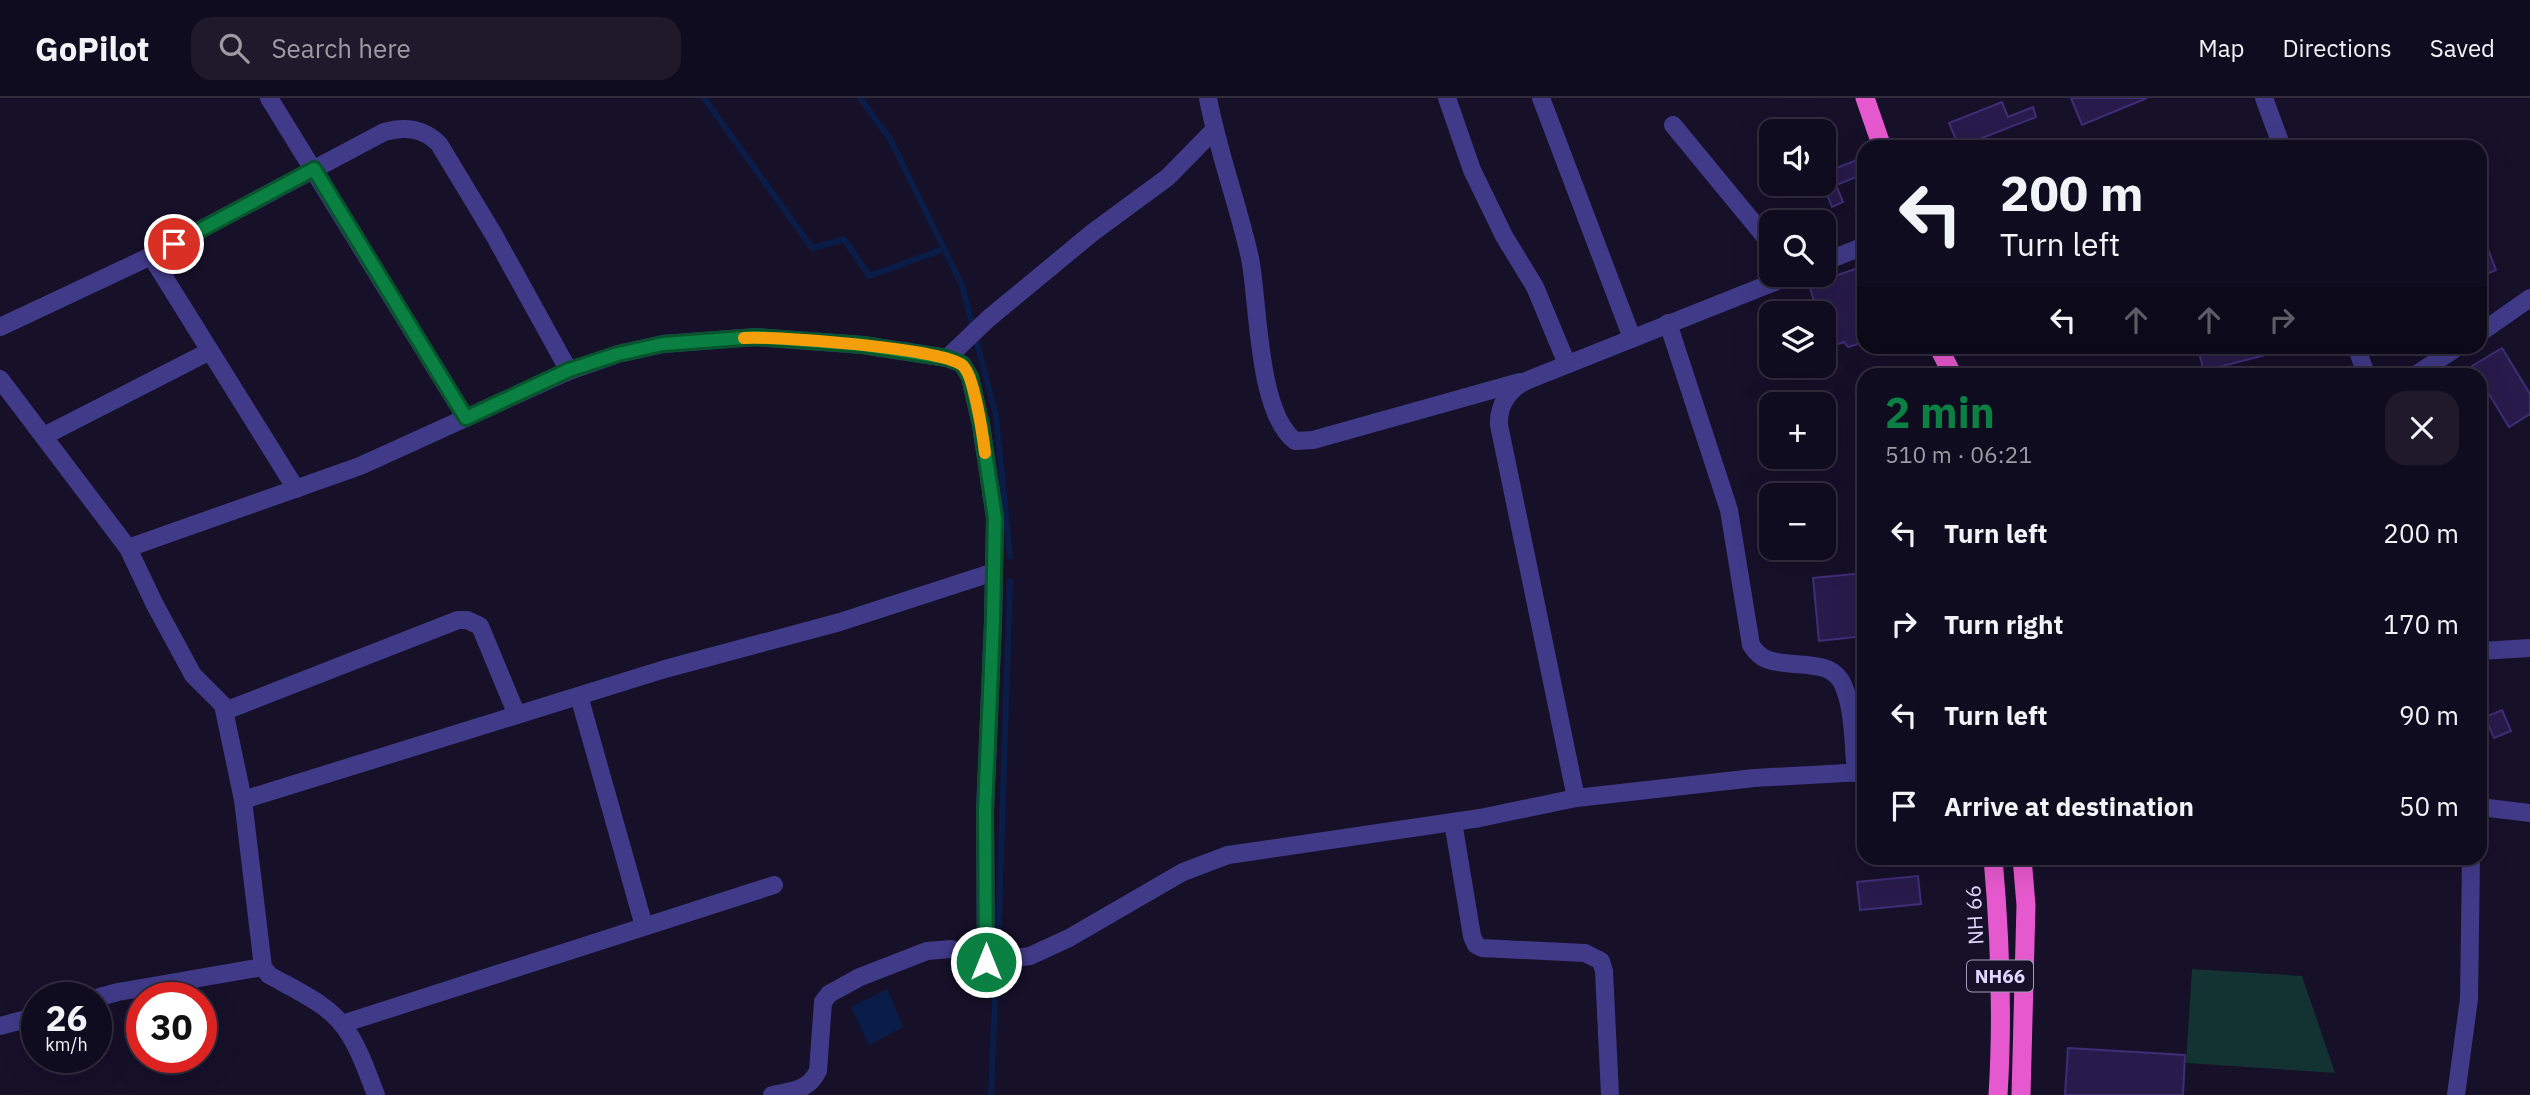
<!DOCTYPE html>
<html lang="en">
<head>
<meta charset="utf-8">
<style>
  body { margin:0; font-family:"IBM Plex Sans",sans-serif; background:#1e1a2c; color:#f1f3f6; height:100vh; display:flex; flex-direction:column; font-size:26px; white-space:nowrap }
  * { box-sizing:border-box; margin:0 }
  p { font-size:23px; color:#9c9ba4 }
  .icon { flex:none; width:38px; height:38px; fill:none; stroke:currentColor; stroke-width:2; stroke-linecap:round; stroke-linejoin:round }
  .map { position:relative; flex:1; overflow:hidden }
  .sheet { position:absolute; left:1857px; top:270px; width:630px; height:497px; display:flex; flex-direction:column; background:#100c1f; border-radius:21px; box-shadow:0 7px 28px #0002,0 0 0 2px #302c3d }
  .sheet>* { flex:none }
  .guide { position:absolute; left:1857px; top:42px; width:630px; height:214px; border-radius:21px; box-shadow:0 7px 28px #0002,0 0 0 2px #302c3d; background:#100c1f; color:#f1f3f6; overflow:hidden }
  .buttons { position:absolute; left:1759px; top:21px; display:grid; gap:14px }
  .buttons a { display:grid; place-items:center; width:77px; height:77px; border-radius:14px; background:#100c1f; box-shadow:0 7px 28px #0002,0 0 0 2px #302c3d; font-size:35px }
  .speed { position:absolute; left:21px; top:884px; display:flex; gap:14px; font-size:35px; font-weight:700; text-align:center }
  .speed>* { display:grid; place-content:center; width:91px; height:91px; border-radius:50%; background:#100c1f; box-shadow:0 7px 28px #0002,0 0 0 2px #302c3d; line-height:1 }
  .speed small { font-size:18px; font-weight:400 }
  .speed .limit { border:10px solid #d22; background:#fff; color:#111 }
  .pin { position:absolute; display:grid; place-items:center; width:60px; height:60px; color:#fff; margin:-30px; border:4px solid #fff; border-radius:50%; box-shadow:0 2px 7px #0007 }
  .me { position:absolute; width:77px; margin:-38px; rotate:0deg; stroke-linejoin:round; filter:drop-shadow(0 0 5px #0008) }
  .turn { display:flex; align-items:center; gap:24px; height:147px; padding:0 28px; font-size:32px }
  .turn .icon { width:91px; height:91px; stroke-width:2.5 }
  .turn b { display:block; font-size:49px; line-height:60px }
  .lanes { display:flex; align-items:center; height:66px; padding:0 28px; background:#0003; justify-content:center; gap:35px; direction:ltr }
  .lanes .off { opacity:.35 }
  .round { display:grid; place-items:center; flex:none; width:74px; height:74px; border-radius:21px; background:#1e1a2c }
  .overview { display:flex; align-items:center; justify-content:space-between; height:119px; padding:0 28px }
  h1 { font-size:42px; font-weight:700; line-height:52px; color:#0b8043 }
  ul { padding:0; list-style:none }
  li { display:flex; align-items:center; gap:21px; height:91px; padding:0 28px }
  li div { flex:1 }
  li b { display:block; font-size:26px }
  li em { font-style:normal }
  header { display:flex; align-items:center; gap:42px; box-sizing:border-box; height:98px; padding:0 35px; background:#100c1f; border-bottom:2px solid #302c3d }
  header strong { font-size:33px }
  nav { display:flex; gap:38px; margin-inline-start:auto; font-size:24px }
  .search { width:490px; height:63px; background:#1e1a2c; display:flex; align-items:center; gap:18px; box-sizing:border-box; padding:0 24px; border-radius:21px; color:#9c9ba4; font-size:26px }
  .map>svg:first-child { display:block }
</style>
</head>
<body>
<header>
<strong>GoPilot</strong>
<div class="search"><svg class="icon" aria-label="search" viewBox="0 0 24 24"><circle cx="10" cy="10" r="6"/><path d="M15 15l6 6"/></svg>Search here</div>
<nav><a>Map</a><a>Directions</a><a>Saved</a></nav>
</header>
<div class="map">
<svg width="2530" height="997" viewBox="0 0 2530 997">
  <rect width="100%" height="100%" fill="#161029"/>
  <polygon fill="#133333" points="2192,871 2302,878 2335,975 2186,965"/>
  <polygon fill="#0a1d48" points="887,891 903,929 869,947 851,909"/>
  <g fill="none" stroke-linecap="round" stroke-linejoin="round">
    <g stroke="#0a1d48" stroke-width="6">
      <polyline points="704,0 812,150 844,141 869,178 944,151"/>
      <polyline points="860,0 890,41 962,187 996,318 1010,458"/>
      <polyline points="998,849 1010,483"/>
      <polyline points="991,997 996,876"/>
    </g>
  </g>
  <g fill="#281b4b" stroke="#402d77" stroke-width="2">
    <polygon points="2071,0 2147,0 2082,27"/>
    <polygon points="2002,4 2008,19 2033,9 2036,19 1959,49 1949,25"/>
    <polygon points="1864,59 1864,76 1836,87 1843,104 1832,109 1823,86 1824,75"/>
    <polygon points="2480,130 2496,172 2480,179"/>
    <polygon points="1864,168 1864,244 1848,249 1844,244 1830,249 1824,231 1824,215 1818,215 1809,187"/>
    <polygon points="2197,248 2262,248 2265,257 2204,273"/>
    <polygon points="2502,250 2530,296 2530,316 2509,329 2480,281 2480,276 2477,276 2472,268"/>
    <polygon points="1864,475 1864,538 1819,543 1813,480"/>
    <polygon points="2502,612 2511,633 2494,640 2485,619"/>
    <polygon points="1918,778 1921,806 1860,812 1857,784"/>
    <polygon points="2068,950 2185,957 2183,997 2065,997"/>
  </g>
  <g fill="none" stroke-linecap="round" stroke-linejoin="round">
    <g stroke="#413a89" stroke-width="18">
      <polyline points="269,0 466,320"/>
      <path d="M1208,0C1218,54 1238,106 1250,160C1259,207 1257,313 1295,343L1313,342L1520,284"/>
      <polyline points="1447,0 1472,72 1504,138 1535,189 1567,266"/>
      <polyline points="1541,0 1632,240"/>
      <polyline points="2264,0 2282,49"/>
      <polyline points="1673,27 1771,146"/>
      <polyline points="151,158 296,391"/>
      <polyline points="1824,164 1864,148"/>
      <path d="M1668,225L1729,412L1751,547C1755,553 1759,558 1766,561C1791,572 1832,557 1844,589C1854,614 1853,647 1856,675"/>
      <path d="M0,229L151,158L384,34C405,28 423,30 439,46L494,137L569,273"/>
      <polyline points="2480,235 2530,200"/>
      <polyline points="2356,248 2366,276"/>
      <polyline points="947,260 988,221 1092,135 1168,79 1215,31"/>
      <polyline points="2417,276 2459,248"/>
      <path d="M0,281L128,450L154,505L193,577L223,607L243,702L263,869L269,877C297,893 332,907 349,936C361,954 368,977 376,997"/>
      <polyline points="44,338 210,253"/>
      <polyline points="128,450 360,368 569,273 618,256 663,246 756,239 863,247 947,260 962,266 970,279 981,327 995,420 993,524 985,713 986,864"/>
      <polyline points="2480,553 2530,550"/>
      <polyline points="579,598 644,828"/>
      <polyline points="225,613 458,522 467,522 480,528 517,617"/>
      <path d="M1576,700L1499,327C1498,307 1509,291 1526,283L1792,177"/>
      <polyline points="243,702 665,571 840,524 994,474"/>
      <polyline points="2480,709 2530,715"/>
      <polyline points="1453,724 1472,838 1476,847 1482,850 1585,855 1601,863 1604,873 1610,997"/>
      <polyline points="96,900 118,894 263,869"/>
      <polyline points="342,926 774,787"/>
      <polyline points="0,928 37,918"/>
      <path d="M772,997C792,993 808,993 818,973L823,904L829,896L860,879L927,853L951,851L986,864L1030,858L1069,840L1183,774L1228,757L1480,720L1576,700L1754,680L1864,674"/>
    </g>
    <polyline stroke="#413a89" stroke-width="18" points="2456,997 2469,901 2471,760"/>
    <g stroke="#e659ce" stroke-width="19">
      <polyline points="1865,0 1882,49"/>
      <polyline points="1938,248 1952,276"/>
      <path d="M1993,760C2000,838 2003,918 1998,997"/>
      <polyline points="2021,997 2026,807 2022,760"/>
    </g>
  </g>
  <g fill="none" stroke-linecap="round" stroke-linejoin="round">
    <defs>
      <polyline id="route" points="174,146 314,71 466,320 569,272 618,256 663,246 756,239 863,247 947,260 962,266 970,279 981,327 995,420 993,524 985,713 986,864"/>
    </defs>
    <use href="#route" stroke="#07532c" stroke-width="18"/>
    <use href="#route" stroke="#0b8043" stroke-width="12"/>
    <path stroke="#f59e0b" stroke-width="12" d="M744,240C777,238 940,250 962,267C974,275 983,339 985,355"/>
  </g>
  <g text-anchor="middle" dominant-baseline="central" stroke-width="5" stroke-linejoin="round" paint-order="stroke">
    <rect fill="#161029" stroke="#a39cbf" stroke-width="2" x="1967" y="862.5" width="66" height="31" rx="5"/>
    <g font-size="19" font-weight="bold" fill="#dfd8ff">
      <text x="2000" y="878">NH66</text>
    </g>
    <g font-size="21" fill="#dfd8ff" stroke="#161029">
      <text transform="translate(1974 817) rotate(-93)">NH 66</text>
    </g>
  </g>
</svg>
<div class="buttons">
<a><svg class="icon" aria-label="sound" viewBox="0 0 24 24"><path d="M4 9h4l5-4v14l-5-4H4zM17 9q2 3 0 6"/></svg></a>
<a><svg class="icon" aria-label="search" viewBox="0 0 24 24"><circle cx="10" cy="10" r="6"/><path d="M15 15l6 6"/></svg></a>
<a><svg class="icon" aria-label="layers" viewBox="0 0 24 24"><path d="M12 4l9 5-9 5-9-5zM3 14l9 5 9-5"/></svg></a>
<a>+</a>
<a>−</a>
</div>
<div class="speed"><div>26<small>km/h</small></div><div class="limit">30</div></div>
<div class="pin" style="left:174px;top:146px;background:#d93025"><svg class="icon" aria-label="arrive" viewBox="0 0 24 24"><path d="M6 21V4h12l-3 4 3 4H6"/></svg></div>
<svg class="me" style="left:986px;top:864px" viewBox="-20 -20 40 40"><circle r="17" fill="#0b8043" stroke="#fff" stroke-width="3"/><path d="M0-11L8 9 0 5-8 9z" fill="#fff"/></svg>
<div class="guide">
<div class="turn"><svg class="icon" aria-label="left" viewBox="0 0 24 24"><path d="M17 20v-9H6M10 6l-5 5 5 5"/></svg><div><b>200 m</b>Turn left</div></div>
<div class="lanes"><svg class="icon" aria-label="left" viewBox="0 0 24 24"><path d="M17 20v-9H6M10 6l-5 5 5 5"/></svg><svg class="icon off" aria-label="ahead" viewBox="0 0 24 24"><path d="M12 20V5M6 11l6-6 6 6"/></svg><svg class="icon off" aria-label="ahead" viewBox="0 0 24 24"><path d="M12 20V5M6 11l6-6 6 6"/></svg><svg class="icon off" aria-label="right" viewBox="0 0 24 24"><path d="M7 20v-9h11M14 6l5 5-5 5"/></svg></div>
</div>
<section class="sheet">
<div class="overview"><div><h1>2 min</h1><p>510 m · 06:21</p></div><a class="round"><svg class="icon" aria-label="close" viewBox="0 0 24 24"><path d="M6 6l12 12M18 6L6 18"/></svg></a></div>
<ul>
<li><svg class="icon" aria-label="left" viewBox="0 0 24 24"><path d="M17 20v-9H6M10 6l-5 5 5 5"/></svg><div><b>Turn left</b></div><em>200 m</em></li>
<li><svg class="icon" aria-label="right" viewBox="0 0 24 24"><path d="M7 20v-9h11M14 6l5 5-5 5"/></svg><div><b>Turn right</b></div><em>170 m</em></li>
<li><svg class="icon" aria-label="left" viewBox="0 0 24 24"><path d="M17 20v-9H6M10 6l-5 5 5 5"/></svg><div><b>Turn left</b></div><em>90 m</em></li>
<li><svg class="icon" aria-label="arrive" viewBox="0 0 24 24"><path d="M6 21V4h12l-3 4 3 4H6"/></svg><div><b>Arrive at destination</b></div><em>50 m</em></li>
</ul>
</section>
</div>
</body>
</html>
